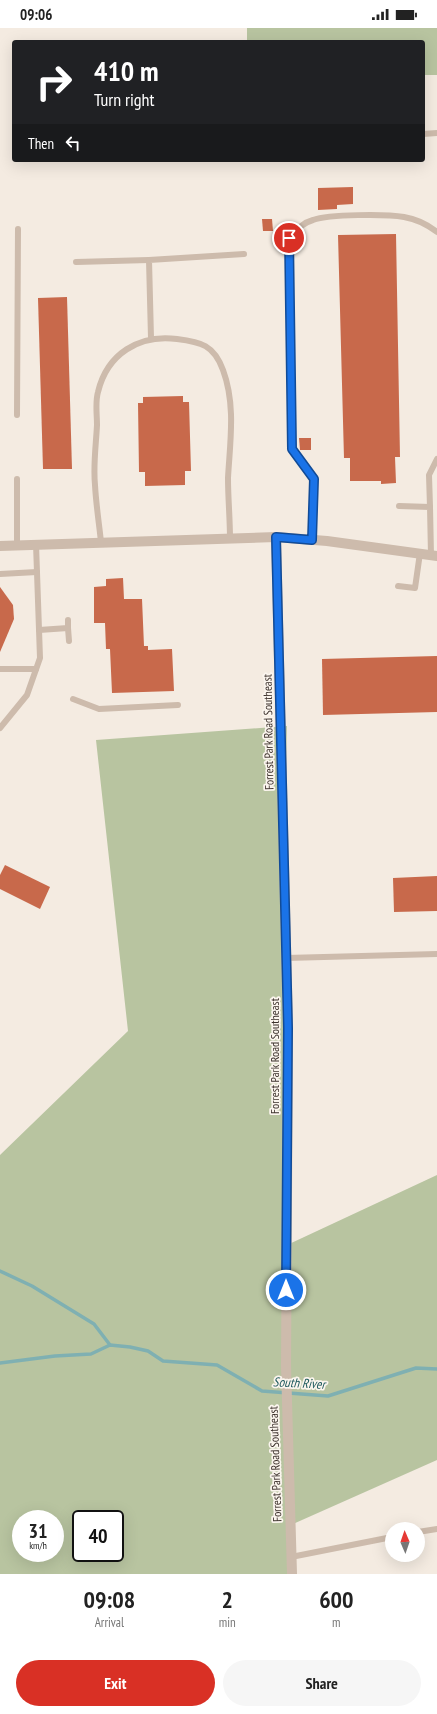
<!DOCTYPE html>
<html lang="en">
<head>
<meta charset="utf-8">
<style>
  body { margin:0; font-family:"PT Sans Narrow",sans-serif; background:#f6f6f6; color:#222; height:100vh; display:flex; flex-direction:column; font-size:15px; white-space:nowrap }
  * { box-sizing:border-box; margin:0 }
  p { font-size:13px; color:#767676 }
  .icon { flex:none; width:22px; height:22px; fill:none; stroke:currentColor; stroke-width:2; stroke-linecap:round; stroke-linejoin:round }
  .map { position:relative; height:1546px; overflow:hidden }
  .side { display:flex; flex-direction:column; background:#fff; flex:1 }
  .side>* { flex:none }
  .guide { position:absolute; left:12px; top:12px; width:413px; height:122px; border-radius:4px; box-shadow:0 4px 16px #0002; background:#202124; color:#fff; overflow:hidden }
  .needle { width:26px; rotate:358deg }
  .fabs { position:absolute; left:385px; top:1494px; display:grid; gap:8px }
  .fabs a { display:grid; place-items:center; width:40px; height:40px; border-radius:50%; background:#fff; box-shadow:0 4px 16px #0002; font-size:20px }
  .speed { position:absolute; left:12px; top:1482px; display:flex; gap:8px; font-size:20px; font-weight:700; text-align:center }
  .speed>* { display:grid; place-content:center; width:52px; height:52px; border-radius:50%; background:#fff; box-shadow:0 4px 16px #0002; line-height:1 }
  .speed small { font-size:10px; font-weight:400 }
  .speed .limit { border:2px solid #111; border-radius:6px; background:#fff; color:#111 }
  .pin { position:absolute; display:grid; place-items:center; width:34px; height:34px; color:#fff; margin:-17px; border:2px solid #fff; border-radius:50%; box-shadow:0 1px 4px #0007 }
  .me { position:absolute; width:44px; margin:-22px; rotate:0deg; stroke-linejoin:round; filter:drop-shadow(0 0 3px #0008) }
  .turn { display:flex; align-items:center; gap:14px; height:84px; padding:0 16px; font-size:18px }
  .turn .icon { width:52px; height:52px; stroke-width:2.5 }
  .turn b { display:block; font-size:28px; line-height:34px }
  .then { display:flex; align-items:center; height:38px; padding:0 16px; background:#0003; gap:8px; font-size:15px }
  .eta { display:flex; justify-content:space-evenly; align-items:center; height:68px; text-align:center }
  .eta b { font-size:24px; font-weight:700; line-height:28px }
  .primary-button { display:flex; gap:8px; margin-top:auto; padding:8px 16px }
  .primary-button a { flex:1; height:46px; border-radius:24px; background:#d93025; color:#fff; font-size:16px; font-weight:700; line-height:46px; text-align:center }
  .primary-button a+a { background:#f6f6f6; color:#222 }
  .status { display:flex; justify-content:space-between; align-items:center; height:28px; padding:0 20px; background:#fff; direction:ltr }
  .status svg { height:11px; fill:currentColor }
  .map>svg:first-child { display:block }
</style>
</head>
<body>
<div class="status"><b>09:06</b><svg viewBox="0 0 49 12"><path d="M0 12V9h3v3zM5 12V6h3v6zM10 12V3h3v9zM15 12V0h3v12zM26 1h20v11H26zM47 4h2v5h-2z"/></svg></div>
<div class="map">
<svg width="437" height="1546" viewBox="0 0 437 1546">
  <rect width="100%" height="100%" fill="#f4ebe1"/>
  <g fill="#b8c4a0" fill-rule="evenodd">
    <polygon points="247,0 437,0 437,47 423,47 423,14 247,14"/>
    <path d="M287,698L282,924L287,1217L437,1147V1432L293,1496L294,1546H0V1127L128,1003L96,712ZM21,1491H55V1525H21ZM81,1491H115V1525H81Z"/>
  </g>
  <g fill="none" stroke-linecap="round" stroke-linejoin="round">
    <g stroke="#7fb0b2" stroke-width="3.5">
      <polyline points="0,1243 32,1258 94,1296 110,1317"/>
      <polyline points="0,1335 55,1328 91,1326 110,1317 130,1319 148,1323 163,1333 217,1337 262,1363 328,1368 416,1340 437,1341"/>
    </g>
  </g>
  <g fill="#c8694b">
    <polygon points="353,159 353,176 337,177 337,181 318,182 318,160"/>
    <polygon points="262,191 272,191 273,203 263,203"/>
    <polygon points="396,206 400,429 395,429 396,455 381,456 381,453 350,453 350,430 344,430 338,207"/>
    <polygon points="67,269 72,441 43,441 38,270"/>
    <polygon points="183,368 183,374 189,374 191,443 185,443 185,457 145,458 145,444 139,444 138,375 143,375 143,369"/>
    <polygon points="299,410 311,410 311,422 300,422"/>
    <polygon points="123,550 124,571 142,571 144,618 148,618 148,622 172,621 174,663 112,665 110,621 106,621 105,595 94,595 94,559 106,558 106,551"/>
    <polygon points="0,559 13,577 14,591 0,624"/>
    <polygon points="437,628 437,684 323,687 322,631"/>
    <polygon points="5,837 50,859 40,881 0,861 0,847"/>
    <polygon points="437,848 437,883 394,884 393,850"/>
  </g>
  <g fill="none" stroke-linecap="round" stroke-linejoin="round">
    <g stroke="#cdbbac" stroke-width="6">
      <polyline points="423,106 437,105"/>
      <polyline points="76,234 149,232"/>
      <polyline points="151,310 149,232 244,226"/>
      <polyline points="17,387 18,201"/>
      <polyline points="399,478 430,479 431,527"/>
      <polyline points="430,479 429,447 437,431"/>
      <path d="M312,512L314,451L292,421L289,210C296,203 302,195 313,192C329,186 387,186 404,189C416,191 428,197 437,204"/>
      <path d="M101,514C99,495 96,476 95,457C93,437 96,417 97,397C97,386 95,374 98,364C107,326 139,306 177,311C201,314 214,317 223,342C236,377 230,414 228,450C228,470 230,491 230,511"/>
      <polyline points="17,517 17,451"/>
      <polyline points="0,546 37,544"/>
      <polyline points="398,558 415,560 420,525"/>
      <polyline points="68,600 69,613"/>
      <polyline points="39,602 68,600 68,592"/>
      <polyline points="0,641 36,641"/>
      <polyline points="73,671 99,681 178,677"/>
      <polyline points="0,700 27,667 40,630 36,516"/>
      <polyline points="286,930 437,926"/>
      <polyline points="418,1504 437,1501"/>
      <polyline points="291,1529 392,1509"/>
    </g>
    <g stroke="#cdbbac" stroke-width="10">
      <polyline points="276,509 288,1000 286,1338 292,1546"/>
      <polyline points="0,518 276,509 327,513 437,528"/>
    </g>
  </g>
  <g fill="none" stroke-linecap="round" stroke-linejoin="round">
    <defs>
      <polyline id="route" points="286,1262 288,1000 276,509 312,512 314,451 292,421 289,210"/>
    </defs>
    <use href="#route" stroke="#114b97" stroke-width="10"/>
    <use href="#route" stroke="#1a73e8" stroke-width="7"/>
  </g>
  <g text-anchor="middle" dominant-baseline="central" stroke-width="3.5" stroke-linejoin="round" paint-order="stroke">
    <g font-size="12" fill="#3b302b" stroke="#fbf5ee">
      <text transform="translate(268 704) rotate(-91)">Forrest Park Road Southeast</text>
      <text transform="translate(274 1028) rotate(-90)">Forrest Park Road Southeast</text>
      <text transform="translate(275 1436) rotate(-92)">Forrest Park Road Southeast</text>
    </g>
    <g font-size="13" font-style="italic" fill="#1f5a5e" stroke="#fbf5ee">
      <text transform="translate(299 1355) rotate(3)">South River</text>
    </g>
  </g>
</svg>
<div class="fabs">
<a><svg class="needle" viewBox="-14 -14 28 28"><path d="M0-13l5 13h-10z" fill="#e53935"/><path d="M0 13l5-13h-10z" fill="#767676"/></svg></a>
</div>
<div class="speed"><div>31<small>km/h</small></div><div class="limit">40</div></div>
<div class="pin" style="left:289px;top:210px;background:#d93025"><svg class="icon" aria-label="arrive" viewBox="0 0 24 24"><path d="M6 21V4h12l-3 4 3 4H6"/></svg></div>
<svg class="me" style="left:286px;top:1262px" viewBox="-20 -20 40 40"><circle r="17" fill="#1a73e8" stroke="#fff" stroke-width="3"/><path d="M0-11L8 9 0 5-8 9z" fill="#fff"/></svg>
<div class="guide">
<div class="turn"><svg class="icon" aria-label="right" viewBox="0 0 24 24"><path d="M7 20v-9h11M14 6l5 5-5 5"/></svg><div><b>410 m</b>Turn right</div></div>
<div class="then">Then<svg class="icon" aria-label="left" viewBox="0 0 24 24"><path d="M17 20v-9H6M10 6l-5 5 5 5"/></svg></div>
</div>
</div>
<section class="side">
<div class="eta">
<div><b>09:08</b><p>Arrival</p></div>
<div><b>2</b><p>min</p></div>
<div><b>600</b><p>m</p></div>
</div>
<div class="primary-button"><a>Exit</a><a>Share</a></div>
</section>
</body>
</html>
